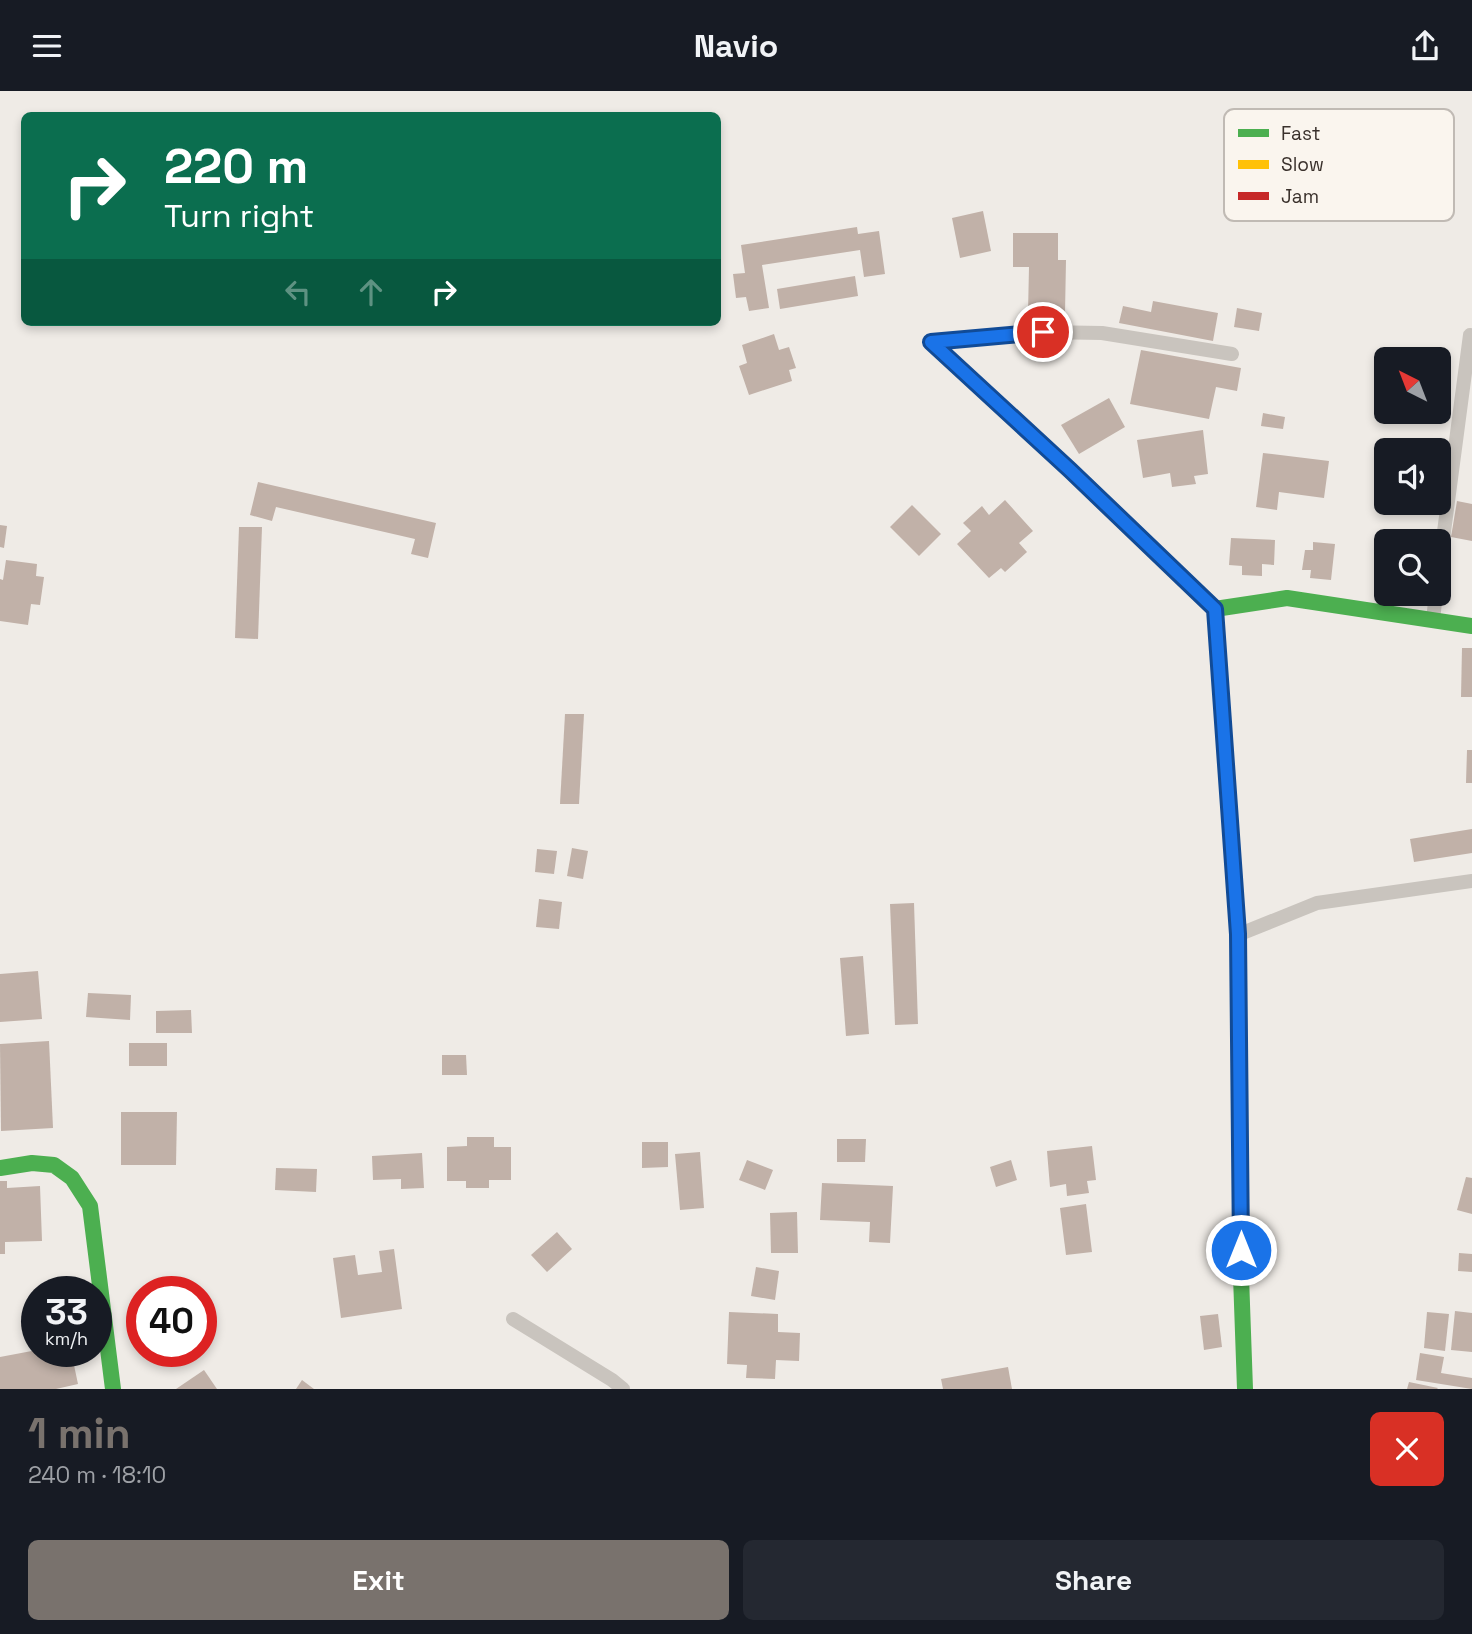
<!DOCTYPE html>
<html lang="en">
<head>
<meta charset="utf-8">
<style>
  body { margin:0; font-family:"Space Grotesk",sans-serif; background:#242831; color:#f1f3f6; height:100vh; display:flex; flex-direction:column; font-size:26px; white-space:nowrap }
  * { box-sizing:border-box; margin:0 }
  p { font-size:23px; color:#9ea1a6 }
  .icon { flex:none; width:38px; height:38px; fill:none; stroke:currentColor; stroke-width:2; stroke-linecap:round; stroke-linejoin:round }
  .map { position:relative; height:1298px; overflow:hidden }
  .side { display:flex; flex-direction:column; background:#171b24; flex:1 }
  .side>* { flex:none }
  .banner { position:absolute; left:21px; top:21px; width:700px; height:214px; border-radius:10px; box-shadow:0 4px 10px #0003; background:#0b6e4f; color:#fff; overflow:hidden }
  .needle { width:46px; rotate:318deg }
  .fabs { position:absolute; left:1374px; top:256px; display:grid; gap:14px }
  .fabs a { display:grid; place-items:center; width:77px; height:77px; border-radius:10px; background:#171b24; box-shadow:0 4px 10px #0003; font-size:35px }
  .speed { position:absolute; left:21px; top:1185px; display:flex; gap:14px; font-size:35px; font-weight:700; text-align:center }
  .speed>* { display:grid; place-content:center; width:91px; height:91px; border-radius:50%; background:#171b24; box-shadow:0 4px 10px #0003; line-height:1 }
  .speed small { font-size:18px; font-weight:400 }
  .speed .limit { border:10px solid #d22; background:#fff; color:#111 }
  .pin { position:absolute; display:grid; place-items:center; width:60px; height:60px; color:#fff; margin:-30px; border:4px solid #fff; border-radius:50%; box-shadow:0 2px 7px #0007 }
  .me { position:absolute; width:77px; margin:-38px; rotate:0deg; stroke-linejoin:round; filter:drop-shadow(0 0 5px #0008) }
  .turn { display:flex; align-items:center; gap:24px; height:147px; padding:0 28px; font-size:32px }
  .turn .icon { width:91px; height:91px; stroke-width:2.5 }
  .turn b { display:block; font-size:49px; line-height:60px }
  .lanes { display:flex; align-items:center; height:66px; padding:0 28px; background:#0003; justify-content:center; gap:35px; direction:ltr }
  .lanes .off { opacity:.35 }
  .round { display:grid; place-items:center; flex:none; width:74px; height:74px; border-radius:10px; background:#242831 }
  .head { display:flex; align-items:center; justify-content:space-between; height:119px; padding:0 28px }
  h1 { font-size:42px; font-weight:600; line-height:52px; color:#79726d }
  .primary-button { display:flex; gap:14px; margin-top:auto; padding:14px 28px }
  .primary-button a { flex:1; height:80px; border-radius:10px; background:#79726d; color:#fff; font-size:28px; font-weight:600; line-height:80px; text-align:center }
  .primary-button a+a { background:#242831; color:#f1f3f6 }
  header { display:flex; justify-content:space-between; align-items:center; height:91px; padding:0 28px; background:#171b24; font-size:32px; font-weight:600 }
  .map>svg:first-child { display:block }
</style>
</head>
<body>
<header><svg class="icon" aria-label="menu" viewBox="0 0 24 24"><path d="M4 6h16M4 12h16M4 18h16"/></svg>Navio<svg class="icon" aria-label="share" viewBox="0 0 24 24"><path d="M12 15V3M7 8l5-5 5 5M5 13v7h14v-7"/></svg></header>
<div class="map">
<svg width="1472" height="1298" viewBox="0 0 1472 1298">
  <rect width="100%" height="100%" fill="#efebe6"/>
  <g fill="#c1b1a8">
    <polygon points="983,120 991,160 960,167 952,127"/>
    <polygon points="857,136 858,143 879,140 885,183 864,186 860,159 762,174 769,217 749,220 746,206 736,207 733,183 745,182 741,154"/>
    <polygon points="1013,142 1058,142 1058,169 1066,169 1065,222 1028,222 1029,176 1013,176"/>
    <polygon points="855,185 858,205 780,218 777,198"/>
    <polygon points="1153,210 1218,222 1213,250 1119,232 1123,215 1151,221"/>
    <polygon points="1237,217 1262,222 1259,240 1234,236"/>
    <polygon points="774,243 779,259 789,256 796,277 789,279 792,290 749,304 739,275 747,272 742,254"/>
    <polygon points="1141,259 1241,277 1237,300 1216,296 1209,328 1130,313"/>
    <polygon points="1109,307 1125,336 1079,363 1061,334"/>
    <polygon points="1263,322 1285,326 1283,338 1261,335"/>
    <polygon points="1203,339 1208,383 1194,385 1196,393 1172,396 1170,382 1143,387 1137,349"/>
    <polygon points="1263,362 1329,370 1324,407 1279,401 1277,419 1256,416"/>
    <polygon points="258,391 436,432 428,467 411,463 415,448 276,416 272,430 250,424"/>
    <polygon points="1005,409 1033,440 1019,452 1027,461 1005,481 1001,477 989,487 957,453 971,440 963,432 982,415 989,424"/>
    <polygon points="1457,410 1472,413 1472,450 1451,446"/>
    <polygon points="912,414 941,443 919,465 890,436"/>
    <polygon points="0,434 7,435 4,457 0,456"/>
    <polygon points="239,436 262,436 258,548 235,547"/>
    <polygon points="1231,447 1275,449 1274,474 1262,473 1262,485 1242,484 1242,475 1229,474"/>
    <polygon points="1313,451 1335,453 1331,489 1310,487 1311,479 1302,479 1305,459 1313,459"/>
    <polygon points="6,469 37,473 36,485 44,486 40,514 31,513 28,534 0,530 0,488 3,489"/>
    <polygon points="1462,557 1472,557 1472,606 1461,606"/>
    <polygon points="565,623 584,623 579,713 560,713"/>
    <polygon points="1467,659 1472,659 1472,692 1466,692"/>
    <polygon points="1472,738 1472,762 1414,771 1410,748"/>
    <polygon points="572,757 588,760 583,788 567,785"/>
    <polygon points="537,758 557,760 554,783 535,781"/>
    <polygon points="539,808 562,811 559,838 536,836"/>
    <polygon points="914,812 918,933 895,934 890,813"/>
    <polygon points="863,865 869,943 846,945 840,867"/>
    <polygon points="38,880 42,928 0,931 0,883"/>
    <polygon points="88,902 131,904 130,929 86,926"/>
    <polygon points="191,919 192,942 156,942 156,920"/>
    <polygon points="49,950 53,1037 1,1040 0,953"/>
    <rect x="129" y="952" width="38" height="23"/>
    <polygon points="442,964 466,964 467,984 442,984"/>
    <polygon points="121,1021 177,1021 176,1074 121,1074"/>
    <polygon points="467,1046 494,1046 494,1056 511,1056 511,1089 489,1089 489,1097 466,1097 466,1090 447,1090 447,1056 467,1055"/>
    <polygon points="837,1048 866,1048 865,1071 837,1071"/>
    <polygon points="642,1051 668,1051 668,1076 642,1077"/>
    <polygon points="1092,1055 1096,1089 1087,1090 1089,1102 1067,1105 1066,1093 1050,1096 1047,1060"/>
    <polygon points="700,1061 704,1117 680,1119 675,1063"/>
    <polygon points="422,1062 424,1097 401,1098 401,1088 373,1089 372,1065"/>
    <polygon points="747,1069 773,1079 765,1099 739,1089"/>
    <polygon points="1011,1069 1017,1089 996,1096 990,1076"/>
    <polygon points="276,1077 317,1078 316,1101 275,1099"/>
    <polygon points="1466,1086 1472,1087 1472,1123 1457,1119"/>
    <polygon points="0,1090 7,1090 7,1097 40,1095 42,1150 5,1151 5,1163 0,1163"/>
    <polygon points="822,1092 893,1095 890,1152 869,1151 870,1131 820,1129"/>
    <polygon points="1086,1113 1092,1161 1066,1164 1060,1117"/>
    <polygon points="797,1121 798,1162 771,1162 770,1122"/>
    <polygon points="557,1141 572,1158 547,1181 531,1164"/>
    <polygon points="394,1158 402,1218 341,1227 333,1167 355,1164 358,1184 382,1181 379,1160"/>
    <polygon points="1459,1162 1472,1163 1472,1181 1458,1180"/>
    <polygon points="756,1176 779,1180 775,1209 751,1205"/>
    <polygon points="1455,1220 1472,1222 1472,1261 1451,1259"/>
    <polygon points="729,1221 778,1223 778,1241 800,1242 799,1270 776,1269 775,1288 746,1287 747,1274 727,1273"/>
    <polygon points="1427,1221 1449,1223 1445,1260 1424,1257"/>
    <polygon points="1218,1223 1222,1256 1204,1259 1200,1225"/>
    <polygon points="37,1259 71,1260 78,1293 56,1298 0,1298 0,1266"/>
    <polygon points="1420,1262 1444,1266 1441,1282 1472,1287 1472,1298 1416,1289"/>
    <polygon points="1008,1276 1012,1298 943,1298 941,1288"/>
    <polygon points="204,1279 217,1298 176,1298"/>
    <polygon points="302,1289 314,1298 296,1298"/>
    <polygon points="1409,1291 1438,1297 1437,1298 1407,1298"/>
  </g>
  <g fill="none" stroke-linecap="round" stroke-linejoin="round">
    <g stroke="#c9c4be" stroke-width="14">
      <polyline points="938,250 1043,241 1102,242 1232,263"/>
      <polyline points="1438,486 1470,244"/>
      <polyline points="1433,529 1436,502"/>
      <polyline points="1240,843 1317,812 1472,790"/>
      <polyline points="513,1228 612,1289 623,1298"/>
    </g>
    <g stroke="#4caf50" stroke-width="16">
      <polyline points="931,251 1070,379 1215,518 1287,507 1472,535"/>
      <polyline points="1239,946 1241,1185 1245,1298"/>
      <polyline points="0,1077 32,1072 54,1074 72,1087 90,1115 113,1298"/>
    </g>
    <polyline stroke="#ffc107" stroke-width="16" points="1230,731 1238,843 1239,946"/>
    <polyline stroke="#c62828" stroke-width="16" points="1215,518 1230,731"/>
  </g>
  <g fill="none" stroke-linecap="round" stroke-linejoin="round">
    <defs>
      <polyline id="route" points="1043,241 931,251 1070,379 1215,518 1238,843 1241,1159"/>
    </defs>
    <use href="#route" stroke="#114b97" stroke-width="18"/>
    <use href="#route" stroke="#1a73e8" stroke-width="12"/>
  </g>
  <rect x="1224" y="18" width="230" height="112" rx="10" fill="#faf5ee" stroke="#c0bab4" stroke-width="2"/>
  <rect x="1238" y="38" width="31" height="8" fill="#4caf50"/>
  <rect x="1238" y="69" width="31" height="9" fill="#ffc107"/>
  <rect x="1238" y="101" width="31" height="8" fill="#c62828"/>
  <g font-size="19" fill="#3a312c">
    <text x="1281" y="49">Fast</text>
    <text x="1281" y="80">Slow</text>
    <text x="1281" y="112">Jam</text>
  </g>
</svg>
<div class="fabs">
<a><svg class="needle" viewBox="-14 -14 28 28"><path d="M0-13l5 13h-10z" fill="#e53935"/><path d="M0 13l5-13h-10z" fill="#9ea1a6"/></svg></a>
<a><svg class="icon" aria-label="sound" viewBox="0 0 24 24"><path d="M4 9h4l5-4v14l-5-4H4zM17 9q2 3 0 6"/></svg></a>
<a><svg class="icon" aria-label="search" viewBox="0 0 24 24"><circle cx="10" cy="10" r="6"/><path d="M15 15l6 6"/></svg></a>
</div>
<div class="speed"><div>33<small>km/h</small></div><div class="limit">40</div></div>
<div class="pin" style="left:1043px;top:241px;background:#d93025"><svg class="icon" aria-label="arrive" viewBox="0 0 24 24"><path d="M6 21V4h12l-3 4 3 4H6"/></svg></div>
<svg class="me" style="left:1241px;top:1159px" viewBox="-20 -20 40 40"><circle r="17" fill="#1a73e8" stroke="#fff" stroke-width="3"/><path d="M0-11L8 9 0 5-8 9z" fill="#fff"/></svg>
<div class="banner">
<div class="turn"><svg class="icon" aria-label="right" viewBox="0 0 24 24"><path d="M7 20v-9h11M14 6l5 5-5 5"/></svg><div><b>220 m</b>Turn right</div></div>
<div class="lanes"><svg class="icon off" aria-label="left" viewBox="0 0 24 24"><path d="M17 20v-9H6M10 6l-5 5 5 5"/></svg><svg class="icon off" aria-label="ahead" viewBox="0 0 24 24"><path d="M12 20V5M6 11l6-6 6 6"/></svg><svg class="icon" aria-label="right" viewBox="0 0 24 24"><path d="M7 20v-9h11M14 6l5 5-5 5"/></svg></div>
</div>
</div>
<section class="side">
<div class="head"><div><h1>1 min</h1><p>240 m · 18:10</p></div><a class="round" style="background:#d93025;color:#fff"><svg class="icon" aria-label="close" viewBox="0 0 24 24"><path d="M6 6l12 12M18 6L6 18"/></svg></a></div>
<div class="primary-button"><a>Exit</a><a>Share</a></div>
</section>
</body>
</html>
